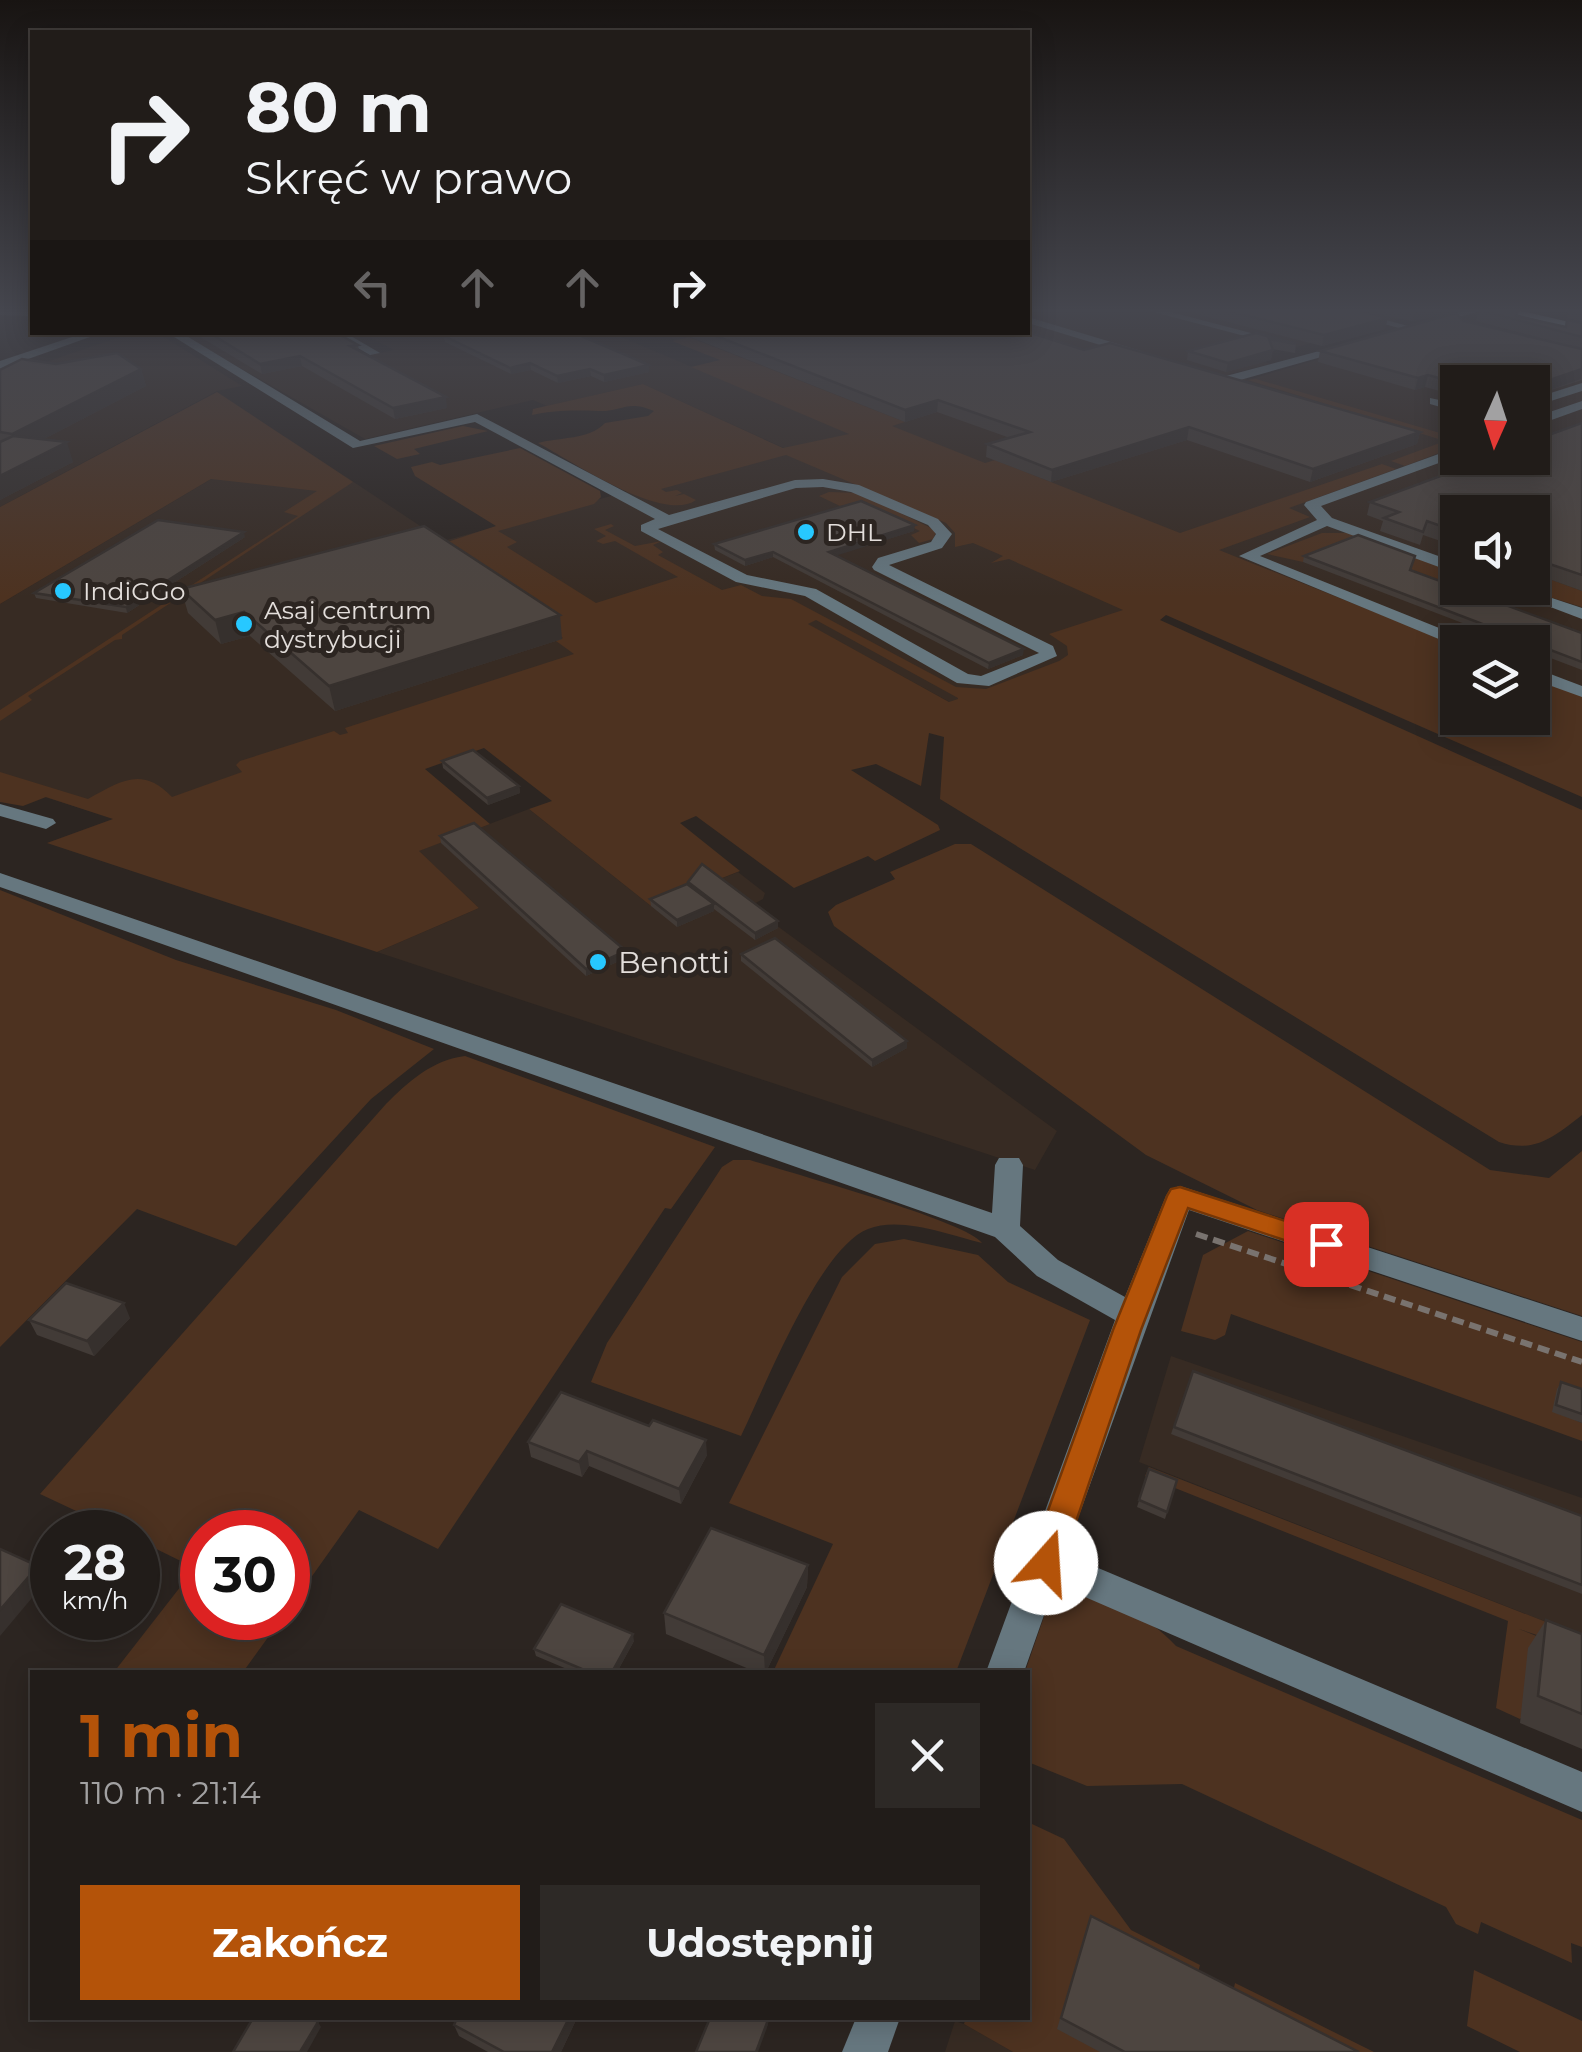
<!DOCTYPE html>
<html lang="pl">
<head>
<meta charset="utf-8">
<style>
  body { margin:0; font-family:Montserrat,sans-serif; background:#2d2926; color:#f1f3f6; height:100vh; display:flex; flex-direction:column; font-size:38px; white-space:nowrap }
  * { box-sizing:border-box; margin:0 }
  p { font-size:32px; color:#a2a1a2 }
  .icon { flex:none; width:55px; height:55px; fill:none; stroke:currentColor; stroke-width:2; stroke-linecap:round; stroke-linejoin:round }
  .map { position:relative; flex:1; overflow:hidden }
  .drawer { position:absolute; left:30px; top:1670px; width:1000px; height:350px; display:flex; flex-direction:column; background:#211c19; border-radius:0px; box-shadow:0 5px 25px #0003,0 0 0 2px #3e3a38 }
  .drawer>* { flex:none }
  .top-card { position:absolute; left:30px; top:30px; width:1000px; height:305px; border-radius:0px; box-shadow:0 5px 25px #0003,0 0 0 2px #3e3a38; background:#211c19; color:#f1f3f6; overflow:hidden }
  .needle { width:65px; rotate:183deg }
  .tools { position:absolute; left:1440px; top:365px; display:grid; gap:20px }
  .tools a { display:grid; place-items:center; width:110px; height:110px; border-radius:0px; background:#211c19; box-shadow:0 5px 25px #0003,0 0 0 2px #3e3a38; font-size:50px }
  .speed { position:absolute; left:30px; top:1510px; display:flex; gap:20px; font-size:50px; font-weight:700; text-align:center }
  .speed>* { display:grid; place-content:center; width:130px; height:130px; border-radius:50%; background:#211c19; box-shadow:0 5px 25px #0003,0 0 0 2px #3e3a38; line-height:1 }
  .speed small { font-size:25px; font-weight:400 }
  .speed .limit { border:15px solid #d22; background:#fff; color:#111 }
  .pin { position:absolute; display:grid; place-items:center; width:85px; height:85px; color:#fff; margin:-42px; border-radius:20px; box-shadow:0 5px 15px #0006 }
  .me { position:absolute; width:110px; margin:-55px; rotate:19deg; stroke-linejoin:round; filter:drop-shadow(0 0 8px #0008) }
  .turn { display:flex; align-items:center; gap:35px; height:210px; padding:0 50px; font-size:45px }
  .turn .icon { width:130px; height:130px; stroke-width:2.5 }
  .turn b { display:block; font-size:70px; line-height:85px }
  .lanes { display:flex; align-items:center; height:95px; padding:0 50px; background:#0003; justify-content:center; gap:50px; direction:ltr }
  .lanes .off { opacity:.35 }
  .round { display:grid; place-items:center; flex:none; width:105px; height:105px; border-radius:0px; background:#2d2926 }
  .summary { display:flex; align-items:center; justify-content:space-between; height:170px; padding:0 50px }
  h1 { font-size:60px; font-weight:700; line-height:75px; color:#b45309 }
  .primary-button { display:flex; gap:20px; margin-top:auto; padding:20px 50px }
  .primary-button a { flex:1; height:115px; border-radius:0px; background:#b45309; color:#fff; font-size:40px; font-weight:700; line-height:115px; text-align:center }
  .primary-button a+a { background:#2d2926; color:#f1f3f6 }
  .map>svg:first-child { display:block }
</style>
</head>
<body>
<div class="map">
<svg width="1582" height="2052" viewBox="0 0 1582 2052">
  <rect width="100%" height="100%" fill="#2c2521"/>
  <g fill="#372b23" fill-rule="evenodd">
    <path d="M1028,310H1434L1293,348L1216,349L1271,364L1229,374L1248,380L1461,318L1582,335V702L1533,682L1532,642H1458L1457,652L890,426L903,422L690,337L676,340L658,333L1028,332ZM1458,382H1532V458H1458ZM1458,512H1532V588H1458Z"/>
    <polygon points="156,332 242,386 217,391 0,507 0,443 14,373 131,333"/>
    <polygon points="209,332 325,333 368,355 394,350 361,333 609,332 851,434 791,448 1165,615 960,708 807,624 115,819 0,783 0,604 284,436 443,541 786,449 643,384 547,406 533,400 365,439 186,337"/>
    <polygon points="529,809 651,906 738,872 765,893 763,899 750,906 1057,1131 1035,1170 377,952 479,908 418,851"/>
    <polygon points="1171,1356 1582,1498 1582,1636 1139,1462"/>
    <polygon points="955,2021 964,2024 1013,2052 945,2052"/>
  </g>
  <g fill="#4d3220" fill-rule="evenodd">
    <path d="M689,337L905,422L892,426L985,463L995,460L1180,533L1382,464L1396,469L1289,508L1310,517L1219,550L1457,645L1458,718H1532L1533,674L1582,694V797L1166,615L1160,620L1582,810V1115C1555,1136 1535,1154 1499,1142L940,799L944,737L929,733L921,786L876,764L851,770L938,825L940,830L875,861L868,856L794,888L696,816L680,823L740,871L651,906L529,809L552,801L484,748L425,769L490,824L419,851L479,908L377,952L47,843L113,819L46,797L23,806L0,802V772L88,799C121,781 142,766 172,797L242,772L236,765L240,761L334,731L340,735L348,733L345,728L574,654L556,641L563,638L432,547L496,526L415,476L411,467L432,462L440,465L520,448L600,491L601,497L594,504L498,531L517,542L507,547L596,603L678,577L615,541L603,544L596,541L606,536L594,529L611,524L614,526L605,530L635,546L662,541L653,545L663,552L658,555L722,590L741,585L762,596L791,599L956,687L986,689L1059,661L1068,655L1067,646L1049,634L1123,610L1009,559L991,563L1003,556L973,543L955,547V533L946,523L786,455L661,489L666,492L677,490L682,493L675,496L684,494L696,500C663,524 570,460 538,443C560,437 589,440 605,423L648,416L654,411C626,399 623,412 598,411C574,410 556,410 532,415L533,409L643,384L783,448L849,434L691,367L720,360L672,341ZM816,620L958,698V699L949,702L808,624Z"/>
    <polygon points="1256,379 1457,438 1457,446 1405,466 1391,461 1445,441 1248,380"/>
    <polygon points="217,392 353,482 122,635 122,639 115,640 28,696 32,700 0,721 0,710 298,516 284,512 317,491 211,479 0,604 0,507"/>
    <polygon points="463,426 488,431 414,449 420,454 397,459 374,446"/>
    <polygon points="829,492 859,493 931,528 936,532 933,539 919,543 911,535 920,531 862,503 840,506 819,496"/>
    <polygon points="1322,533 1347,533 1370,541 1303,562 1267,554"/>
    <path d="M1383,546L1457,573L1458,588C1478,588 1503,583 1515,600L1499,609L1371,561Z"/>
    <polygon points="1533,573 1582,591 1582,607 1520,588 1532,588"/>
    <polygon points="955,844 971,844 1490,1170 1549,1178 1582,1151 1582,1316 1257,1210 1146,1155 834,926 828,912 836,905 895,879 890,872"/>
    <polygon points="0,890 176,960 336,1010 434,1049 371,1099 236,1246 137,1209 0,1347"/>
    <path d="M465,1056L715,1147L671,1209L665,1208L438,1549L359,1510L288,1610V1532H202V1618H282L243,1672H114L195,1568L138,1540V1532H121L40,1494L386,1104C408,1082 432,1060 465,1056Z"/>
    <path d="M733,1160H750C787,1172 967,1221 982,1243C949,1235 901,1216 868,1229C819,1248 765,1387 741,1436L591,1382L607,1343L722,1167Z"/>
    <polygon points="1248,1231 1582,1342 1582,1398 1575,1420 1582,1423 1582,1441 1231,1314 1225,1335 1215,1340 1181,1331 1203,1255"/>
    <polygon points="904,1239 978,1255 1008,1282 1090,1320 956,1672 773,1672 833,1544 729,1503 842,1277 875,1244"/>
    <polygon points="1149,1467 1582,1636 1582,1650 1519,1629 1582,1654 1520,1719 1496,1708 1508,1621 1145,1476"/>
    <path d="M1070,1592C1112,1599 1147,1615 1176,1646L1582,1820V1947L1571,1943L1572,1963L1481,1922L1478,1934L1456,1924L1446,1907L1182,1784L1087,1786L1028,1762L1025,1672L1049,1602Z"/>
    <polygon points="1032,1824 1064,1839 1131,1930 1200,1965 1195,1984 1100,2052 1013,2052 964,2024 966,2018 1028,2018 1028,1837"/>
    <polygon points="1474,1970 1582,2021 1582,2052 1520,2052 1467,2026"/>
    <polygon points="1235,1983 1374,2052 1328,2052 1231,2002"/>
  </g>
  <g fill="none" stroke-linecap="round" stroke-linejoin="round">
    <polyline stroke="#79736f" stroke-width="6" stroke-dasharray="12 6" stroke-linecap="butt" points="1196,1234 1582,1362"/>
    <g fill="#66777f" fill-rule="evenodd">
      <polygon points="0,310 32,310 32,316 0,315"/>
      <polygon points="1146,310 1163,310 1285,342 1279,345"/>
      <polygon points="1333,310 1350,310 1415,328 1410,331"/>
      <polygon points="1466,310 1483,310 1426,327 1421,324"/>
      <polygon points="1028,317 1141,351 1143,353 1133,355 1028,323"/>
      <polygon points="87,332 104,332 0,369 0,361"/>
      <path d="M166,332H180L360,441L477,414L669,515L795,480L823,479L859,485L938,519L952,534L942,548L889,565L1053,646L1057,656L989,686L957,683L805,596L736,582L641,531V525L655,519L475,422L353,448ZM823,487L851,492L928,525L936,534L931,542L878,558L872,567L874,570L1039,653L981,676L968,674L816,589L747,575L658,529L796,488Z"/>
      <polygon points="330,332 344,332 380,353 370,355"/>
      <polygon points="1349,343 1353,348 1226,384 1198,374 1204,370 1226,376"/>
      <polygon points="1582,383 1582,391 1532,407 1532,399"/>
      <polygon points="1430,398 1458,404 1458,412 1430,404"/>
      <polygon points="1582,401 1582,409 1532,427 1532,418"/>
      <polygon points="1458,447 1458,456 1321,506 1332,518 1458,563 1458,574 1327,526 1260,556 1464,638 1466,642 1458,642 1458,647 1239,556 1317,520 1304,505 1306,502"/>
      <polygon points="1500,588 1522,588 1582,608 1582,619"/>
      <polygon points="1532,667 1582,686 1582,697 1532,679"/>
      <polygon points="0,804 53,819 56,823 46,829 0,816"/>
      <polygon points="0,873 992,1213 995,1165 999,1158 1019,1158 1023,1165 1020,1226 1058,1260 1125,1297 1166,1196 1170,1189 1180,1186 1582,1317 1582,1341 1189,1210 1065,1554 1582,1772 1582,1812 1055,1584 1024,1672 986,1672 1115,1320 1037,1276 995,1237 0,887"/>
      <polygon points="856,2018 900,2018 888,2052 842,2052"/>
    </g>
    <polygon fill="#a4c8d9" fill-rule="evenodd" points="1500,310 1518,310 1582,325 1582,331"/>
  </g>
  <g fill="#423b37">
    <polygon points="1181,310 1472,310 1412,321 1370,313 1385,329 1322,346"/>
    <polygon points="1569,310 1582,310 1582,322 1567,318"/>
    <polygon points="1479,311 1516,316 1565,327 1582,323 1582,349 1476,321"/>
    <polygon points="1463,321 1582,349 1582,380 1532,396 1532,382 1458,382 1458,396 1425,387 1415,390 1318,362 1320,351"/>
    <polygon points="197,332 335,332 358,345 359,351 447,408 395,419 302,366 262,374 197,335"/>
    <polygon points="448,332 572,332 649,372 604,382 591,376 558,383 531,370 511,374 445,342 444,336 452,334"/>
    <polygon points="678,332 1028,332 1084,350 1420,432 1417,444 1310,482 1187,440 1051,482 986,457 987,444 1010,438 937,412 905,422"/>
    <polygon points="1256,333 1296,344 1295,353 1272,349 1271,360 1226,372 1187,360 1188,351"/>
    <polygon points="56,364 141,369 146,386 44,439 73,462 0,500 0,370"/>
    <polygon points="1582,423 1582,591 1532,573 1532,512 1458,512 1458,547 1423,535 1420,545 1380,531 1383,521 1367,515 1370,502"/>
    <polygon points="914,531 836,555 1023,655 988,669 773,557 745,566 715,550 714,544"/>
    <polygon points="245,537 127,613 36,598 34,593"/>
    <polygon points="1304,556 1411,570 1582,633 1582,670 1532,651 1532,642 1512,642 1303,562"/>
    <polygon points="181,589 562,639 335,711 250,636 221,644 188,613"/>
    <polygon points="442,761 519,786 520,793 488,805 443,768"/>
    <polygon points="440,836 626,958 586,976 441,843"/>
    <polygon points="688,882 778,921 778,928 755,940 714,909 714,911 677,927 651,906 650,899 688,886"/>
    <polygon points="741,954 907,1048 872,1067 741,961"/>
    <polygon points="130,1318 94,1356 37,1335 29,1320"/>
    <polygon points="1193,1371 1582,1516 1582,1594 1171,1434"/>
    <polygon points="1561,1382 1582,1389 1582,1423 1552,1412 1557,1389"/>
    <polygon points="528,1442 707,1455 681,1504 589,1466 582,1477 531,1457"/>
    <polygon points="1149,1469 1177,1480 1165,1519 1137,1507"/>
    <polygon points="808,1565 807,1587 766,1672 756,1672 666,1634 664,1613"/>
    <polygon points="1546,1620 1582,1634 1582,1749 1520,1723 1528,1648"/>
    <polygon points="634,1641 617,1672 574,1672 536,1656 534,1649"/>
    <polygon points="1087,1928 1359,2052 1100,2052 1057,2029"/>
    <polygon points="457,2018 577,2018 561,2052 488,2052 459,2036 454,2025"/>
  </g>
  <g fill="#36302d">
    <polygon points="1419,310 1472,310 1412,321 1415,311"/>
    <polygon points="1388,318 1385,329 1322,346 1324,335"/>
    <polygon points="1273,350 1271,360 1226,372 1228,363"/>
    <polygon points="300,356 302,366 262,374 260,364"/>
    <polygon points="530,363 531,370 511,374 510,368"/>
    <polygon points="649,365 649,372 604,382 604,375"/>
    <polygon points="141,369 146,386 19,452 12,434"/>
    <polygon points="590,369 591,376 558,383 557,376"/>
    <polygon points="1582,369 1581,379 1532,396 1532,386"/>
    <polygon points="1428,375 1425,387 1415,390 1418,378"/>
    <polygon points="446,397 447,408 395,419 393,408"/>
    <polygon points="938,400 937,412 905,422 905,410"/>
    <polygon points="1189,427 1187,440 1051,482 1052,470"/>
    <polygon points="1420,432 1417,444 1310,482 1313,469"/>
    <polygon points="67,442 73,462 0,500 0,476"/>
    <polygon points="915,525 914,531 829,558 829,552"/>
    <polygon points="244,532 245,537 127,613 126,607"/>
    <polygon points="773,552 773,557 745,566 745,560"/>
    <polygon points="244,612 250,636 221,644 215,620"/>
    <polygon points="560,615 562,639 335,711 329,686"/>
    <polygon points="1024,649 1023,655 988,669 989,663"/>
    <polygon points="519,786 520,793 488,805 487,798"/>
    <polygon points="714,904 714,911 677,927 677,920"/>
    <polygon points="778,921 778,928 755,940 755,933"/>
    <polygon points="626,951 626,958 586,976 586,969"/>
    <polygon points="907,1041 907,1048 872,1067 872,1060"/>
    <polygon points="124,1303 130,1318 94,1356 87,1341"/>
    <polygon points="706,1440 707,1455 681,1504 679,1489"/>
    <polygon points="587,1451 589,1466 582,1477 579,1462"/>
    <polygon points="808,1565 807,1587 766,1672 765,1672 764,1655"/>
    <polygon points="38,1566 47,1580 0,1636 0,1610"/>
    <polygon points="633,1634 634,1641 617,1672 612,1672"/>
    <polygon points="569,2018 577,2018 561,2052 552,2052"/>
    <polygon points="768,2020 768,2025 758,2052 756,2052"/>
    <polygon points="318,2022 321,2027 307,2052 300,2052"/>
  </g>
  <g fill="#4d4540" stroke="#36302d" stroke-width="2.5">
    <polygon points="1224,310 1358,310 1388,318 1324,335"/>
    <polygon points="1480,310 1518,310 1516,316 1566,327 1567,320 1582,323 1582,337"/>
    <polygon points="1456,313 1463,321 1582,349 1582,369 1532,386 1532,382 1458,383 1428,375 1418,378 1320,351"/>
    <polygon points="208,332 335,332 358,345 350,346 446,397 393,408 300,356 260,364"/>
    <polygon points="572,332 649,365 604,375 590,369 557,376 530,363 510,368 444,336 460,332"/>
    <polygon points="706,332 1028,332 1084,350 1110,343 1420,432 1313,469 1189,427 1052,470 987,444 1030,432 938,400 905,410"/>
    <polygon points="1256,333 1296,344 1269,339 1273,350 1228,363 1188,351"/>
    <polygon points="117,353 141,369 12,434 0,432 0,370 22,359 56,364"/>
    <polygon points="1582,423 1582,575 1532,558 1532,512 1458,512 1458,532 1427,521 1423,532 1384,518 1399,512 1370,502 1489,458 1532,458 1532,441"/>
    <polygon points="13,436 67,442 0,476 0,442"/>
    <polygon points="861,501 915,525 829,552 1024,649 989,663 773,552 745,560 714,544"/>
    <polygon points="158,520 244,532 126,607 34,593"/>
    <polygon points="424,526 560,615 329,686 244,612 215,620 181,589"/>
    <polygon points="1358,535 1415,556 1410,570 1582,633 1582,662 1304,556"/>
    <polygon points="473,750 519,786 487,798 442,761"/>
    <polygon points="474,823 626,951 586,969 440,836"/>
    <polygon points="702,864 778,921 755,933 688,882"/>
    <polygon points="687,884 714,904 677,920 650,899"/>
    <polygon points="775,938 907,1041 872,1060 741,954"/>
    <polygon points="66,1283 124,1303 87,1341 29,1320"/>
    <polygon points="1193,1371 1582,1516 1582,1585 1174,1427"/>
    <polygon points="1561,1382 1582,1389 1582,1414 1556,1405"/>
    <polygon points="561,1392 649,1426 653,1420 706,1440 679,1489 587,1451 579,1462 528,1442"/>
    <polygon points="1149,1469 1177,1480 1167,1512 1139,1500"/>
    <polygon points="711,1528 808,1565 764,1655 664,1613"/>
    <polygon points="0,1549 38,1566 0,1610"/>
    <polygon points="561,1604 633,1634 612,1672 589,1672 534,1649"/>
    <polygon points="1546,1620 1582,1634 1582,1714 1538,1696"/>
    <polygon points="1091,1916 1359,2052 1125,2052 1061,2018"/>
    <polygon points="253,2018 310,2018 318,2022 300,2052 233,2052"/>
    <polygon points="457,2018 569,2018 552,2052 504,2052 454,2025"/>
    <polygon points="710,2018 764,2018 768,2020 756,2052 696,2052"/>
  </g>
  <linearGradient id="sky" x2="0" y2="1"><stop stop-color="#181412"/><stop offset="0.52" stop-color="#45464e"/><stop offset="1" stop-color="#45464e" stop-opacity="0"/></linearGradient>
  <rect width="1582" height="597" fill="url(#sky)"/>
  <polygon fill="#b45309" stroke="#753606" stroke-width="2.5" points="1180,1187 1335,1237 1339,1244 1335,1251 1326,1254 1188,1208 1141,1330 1062,1563 1057,1574 1046,1578 1034,1574 1029,1563 1113,1330 1167,1196 1171,1189"/>
  <g fill="#27c8ff" stroke="#2c2521" stroke-width="4">
    <circle cx="806" cy="532" r="10"/>
    <circle cx="63" cy="591" r="10"/>
    <circle cx="244" cy="624" r="10"/>
    <circle cx="598" cy="962" r="10"/>
  </g>
  <g text-anchor="middle" dominant-baseline="central" stroke-width="10" stroke-linejoin="round" paint-order="stroke">
    <g font-size="25" fill="#e3dedb" stroke="#2c2521" text-anchor="start">
      <text x="826" y="532">DHL</text>
      <text x="83" y="591">IndiGGo</text>
      <text x="264" y="610">Asaj centrum<tspan x="264" dy="29">dystrybucji</tspan></text>
    </g>
    <g font-size="30" fill="#e3dedb" stroke="#2c2521" text-anchor="start">
      <text x="618" y="962">Benotti</text>
    </g>
  </g>
</svg>
<div class="tools">
<a><svg class="needle" viewBox="-14 -14 28 28"><path d="M0-13l5 13h-10z" fill="#e53935"/><path d="M0 13l5-13h-10z" fill="#a2a1a2"/></svg></a>
<a><svg class="icon" aria-label="sound" viewBox="0 0 24 24"><path d="M4 9h4l5-4v14l-5-4H4zM17 9q2 3 0 6"/></svg></a>
<a><svg class="icon" aria-label="layers" viewBox="0 0 24 24"><path d="M12 4l9 5-9 5-9-5zM3 14l9 5 9-5"/></svg></a>
</div>
<div class="speed"><div>28<small>km/h</small></div><div class="limit">30</div></div>
<div class="pin" style="left:1326px;top:1244px;background:#d93025"><svg class="icon" aria-label="arrive" viewBox="0 0 24 24"><path d="M6 21V4h12l-3 4 3 4H6"/></svg></div>
<svg class="me" style="left:1046px;top:1563px" viewBox="-20 -20 40 40"><circle r="19" fill="#fff"/><path d="M0-13L10 11 0 6-10 11z" fill="#b45309"/></svg>
<div class="top-card">
<div class="turn"><svg class="icon" aria-label="right" viewBox="0 0 24 24"><path d="M7 20v-9h11M14 6l5 5-5 5"/></svg><div><b>80 m</b>Skręć w prawo</div></div>
<div class="lanes"><svg class="icon off" aria-label="left" viewBox="0 0 24 24"><path d="M17 20v-9H6M10 6l-5 5 5 5"/></svg><svg class="icon off" aria-label="ahead" viewBox="0 0 24 24"><path d="M12 20V5M6 11l6-6 6 6"/></svg><svg class="icon off" aria-label="ahead" viewBox="0 0 24 24"><path d="M12 20V5M6 11l6-6 6 6"/></svg><svg class="icon" aria-label="right" viewBox="0 0 24 24"><path d="M7 20v-9h11M14 6l5 5-5 5"/></svg></div>
</div>
<section class="drawer">
<div class="summary"><div><h1>1 min</h1><p>110 m · 21:14</p></div><a class="round"><svg class="icon" aria-label="close" viewBox="0 0 24 24"><path d="M6 6l12 12M18 6L6 18"/></svg></a></div>
<div class="primary-button"><a>Zakończ</a><a>Udostępnij</a></div>
</section>
</div>
</body>
</html>
